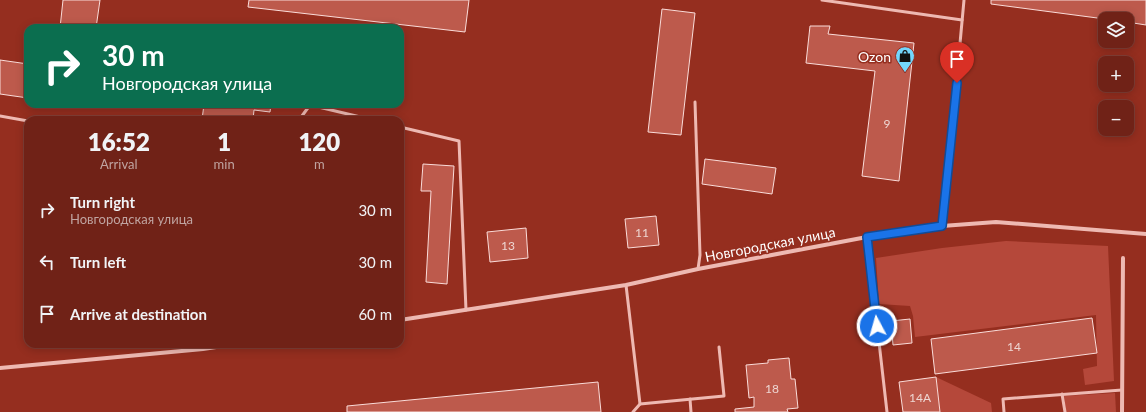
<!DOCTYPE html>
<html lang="en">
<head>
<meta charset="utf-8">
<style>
  body { margin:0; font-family:Lato,sans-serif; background:#782f24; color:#f1f3f6; height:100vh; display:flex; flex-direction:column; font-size:15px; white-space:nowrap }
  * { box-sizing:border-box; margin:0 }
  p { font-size:13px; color:#c0a4a1 }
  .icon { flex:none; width:22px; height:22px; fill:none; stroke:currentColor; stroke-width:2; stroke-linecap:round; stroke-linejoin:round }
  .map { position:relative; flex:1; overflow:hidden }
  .sheet { position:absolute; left:24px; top:116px; width:380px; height:232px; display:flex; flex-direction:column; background:#702217; border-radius:12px; box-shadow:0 2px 10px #0003,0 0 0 1px #823f36 }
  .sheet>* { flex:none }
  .banner { position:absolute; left:24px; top:24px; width:380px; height:84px; border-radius:12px; box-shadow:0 2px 10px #0003,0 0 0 1px #823f36; background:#0b6e4f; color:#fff; overflow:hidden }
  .buttons { position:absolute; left:1098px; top:12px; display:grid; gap:8px }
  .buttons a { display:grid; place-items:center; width:36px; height:36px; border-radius:8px; background:#702217; box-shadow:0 2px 10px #0003,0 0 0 1px #823f36; font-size:20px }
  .pin { position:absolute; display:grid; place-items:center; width:34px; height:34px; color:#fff; margin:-41px -17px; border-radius:50% 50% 50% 0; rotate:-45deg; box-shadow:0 0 4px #0007 }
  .pin .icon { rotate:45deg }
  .me { position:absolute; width:44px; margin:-22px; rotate:354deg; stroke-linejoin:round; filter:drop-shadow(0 0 3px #0008) }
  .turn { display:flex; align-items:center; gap:14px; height:84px; padding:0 12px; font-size:18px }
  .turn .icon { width:52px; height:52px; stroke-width:2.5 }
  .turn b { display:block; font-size:28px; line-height:34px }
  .eta { display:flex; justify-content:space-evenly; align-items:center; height:68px; text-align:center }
  .eta b { font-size:24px; font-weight:800; line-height:28px }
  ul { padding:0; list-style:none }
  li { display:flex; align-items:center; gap:12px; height:52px; padding:0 12px }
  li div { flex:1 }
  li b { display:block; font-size:15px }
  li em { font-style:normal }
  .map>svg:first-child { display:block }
</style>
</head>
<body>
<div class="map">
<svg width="1146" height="412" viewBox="0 0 1146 412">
  <rect width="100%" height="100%" fill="#952e1f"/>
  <g fill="#b5483a">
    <polygon points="1006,241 1108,246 1114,381 1085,385 1083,369 1097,366 1096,315 915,337 913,316 910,306 879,304 876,258 942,248"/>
    <polygon points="936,377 991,403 992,412 940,412"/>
    <polygon points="1115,393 1116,412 1066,412 1064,396"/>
  </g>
  <g fill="#bd5a4c" stroke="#fadcd9">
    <polygon points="63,0 100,0 96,28 60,28"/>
    <polygon points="249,0 469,0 465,32 248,7"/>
    <polygon points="991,0 1146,0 1146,25 1127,22 1127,19 1105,19 991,4"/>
    <polygon points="662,9 695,13 681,135 648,132"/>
    <polygon points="810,26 830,26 828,34 914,43 899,181 862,176 875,71 806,63"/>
    <polygon points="0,60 28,64 28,98 0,94"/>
    <polygon points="204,104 271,104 270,112 254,110 253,120 202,120"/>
    <polygon points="705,159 776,168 772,194 702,184"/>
    <polygon points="423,164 454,166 447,284 426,282 431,191 421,191"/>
    <polygon points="656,216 659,245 628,248 625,219"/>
    <polygon points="526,228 528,258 490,262 487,232"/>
    <polygon points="1092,318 1097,353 935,374 931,339"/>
    <polygon points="910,319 912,343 893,345 891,321"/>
    <polygon points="789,358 791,379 795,379 798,408 787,409 788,412 735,412 735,409 754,407 754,397 749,398 746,365 768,363 768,360"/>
    <polygon points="936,377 940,412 903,412 899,382"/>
    <polygon points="598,382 601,412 347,412 347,406"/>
  </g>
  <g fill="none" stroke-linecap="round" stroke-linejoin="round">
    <g stroke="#eeb9b2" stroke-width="3">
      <polyline points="822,0 962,20"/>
      <polyline points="695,102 700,255 698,269"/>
      <polyline points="0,116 28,121"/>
      <polyline points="299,120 310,105 373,120"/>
      <polyline points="400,127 459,141 466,310"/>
      <polyline points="942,226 945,206 964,0"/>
      <polyline points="867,237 887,412"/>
      <polyline points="626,285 640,404 633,412"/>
      <polyline points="1062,394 1065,412"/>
      <polyline points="690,399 691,412"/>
      <polyline points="640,404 724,396 719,347"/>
      <polyline points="1004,412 1003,399 1122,390"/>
    </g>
    <g stroke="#eeb9b2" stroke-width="4">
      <polyline points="400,320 626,285 698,269 867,237 942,226 996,222 1146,234"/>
      <polyline points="0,368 203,349 236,344"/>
      <polyline points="1122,412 1123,258"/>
    </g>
  </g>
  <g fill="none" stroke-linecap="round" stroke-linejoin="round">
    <defs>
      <polyline id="route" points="877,326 867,237 942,226 957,83"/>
    </defs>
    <use href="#route" stroke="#114b97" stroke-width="10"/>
    <use href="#route" stroke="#1a73e8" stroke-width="7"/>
  </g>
  <defs>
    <symbol id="shop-pin" viewBox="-11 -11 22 30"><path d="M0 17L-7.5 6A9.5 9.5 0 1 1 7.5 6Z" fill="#73d6fc" stroke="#952e1f"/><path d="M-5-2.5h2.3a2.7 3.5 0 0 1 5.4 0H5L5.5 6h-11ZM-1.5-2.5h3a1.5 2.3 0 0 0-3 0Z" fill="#111"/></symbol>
  </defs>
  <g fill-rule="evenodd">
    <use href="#shop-pin" x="894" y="45" width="22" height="30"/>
  </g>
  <g text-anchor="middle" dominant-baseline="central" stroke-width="3" stroke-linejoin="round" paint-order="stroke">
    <g font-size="12" fill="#eed6d2">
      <text x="887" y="123">9</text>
      <text x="642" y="232">11</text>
      <text x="508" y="245">13</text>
      <text x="1014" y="346">14</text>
      <text x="772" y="388">18</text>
      <text x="920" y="397">14А</text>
    </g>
    <g font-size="14" fill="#fff" stroke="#952e1f" text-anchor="end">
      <text x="891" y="56">Ozon</text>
    </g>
    <g font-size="14" fill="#fff" stroke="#952e1f">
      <text transform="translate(770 244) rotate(-11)">Новгородская улица</text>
    </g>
  </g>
</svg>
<div class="buttons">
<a><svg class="icon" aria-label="layers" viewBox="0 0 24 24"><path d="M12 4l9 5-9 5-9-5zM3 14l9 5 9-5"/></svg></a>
<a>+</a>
<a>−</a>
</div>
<div class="pin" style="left:957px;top:83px;background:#d93025"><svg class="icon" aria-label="arrive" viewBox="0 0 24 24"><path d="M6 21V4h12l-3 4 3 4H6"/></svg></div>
<svg class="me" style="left:877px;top:326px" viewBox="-20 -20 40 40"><circle r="17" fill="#1a73e8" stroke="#fff" stroke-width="3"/><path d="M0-11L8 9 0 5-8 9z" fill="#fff"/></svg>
<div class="banner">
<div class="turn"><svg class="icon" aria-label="right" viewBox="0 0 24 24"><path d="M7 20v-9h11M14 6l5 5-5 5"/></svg><div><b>30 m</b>Новгородская улица</div></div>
</div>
<section class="sheet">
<div class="eta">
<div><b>16:52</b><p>Arrival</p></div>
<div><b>1</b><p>min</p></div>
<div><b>120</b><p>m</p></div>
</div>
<ul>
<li><svg class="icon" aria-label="right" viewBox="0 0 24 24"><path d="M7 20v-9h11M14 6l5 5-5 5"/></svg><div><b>Turn right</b><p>Новгородская улица</p></div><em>30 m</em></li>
<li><svg class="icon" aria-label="left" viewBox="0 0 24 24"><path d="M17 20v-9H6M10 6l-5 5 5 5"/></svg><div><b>Turn left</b></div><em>30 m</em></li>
<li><svg class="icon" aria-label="arrive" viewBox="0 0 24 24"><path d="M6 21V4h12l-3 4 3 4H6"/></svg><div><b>Arrive at destination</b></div><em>60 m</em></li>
</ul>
</section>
</div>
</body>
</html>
